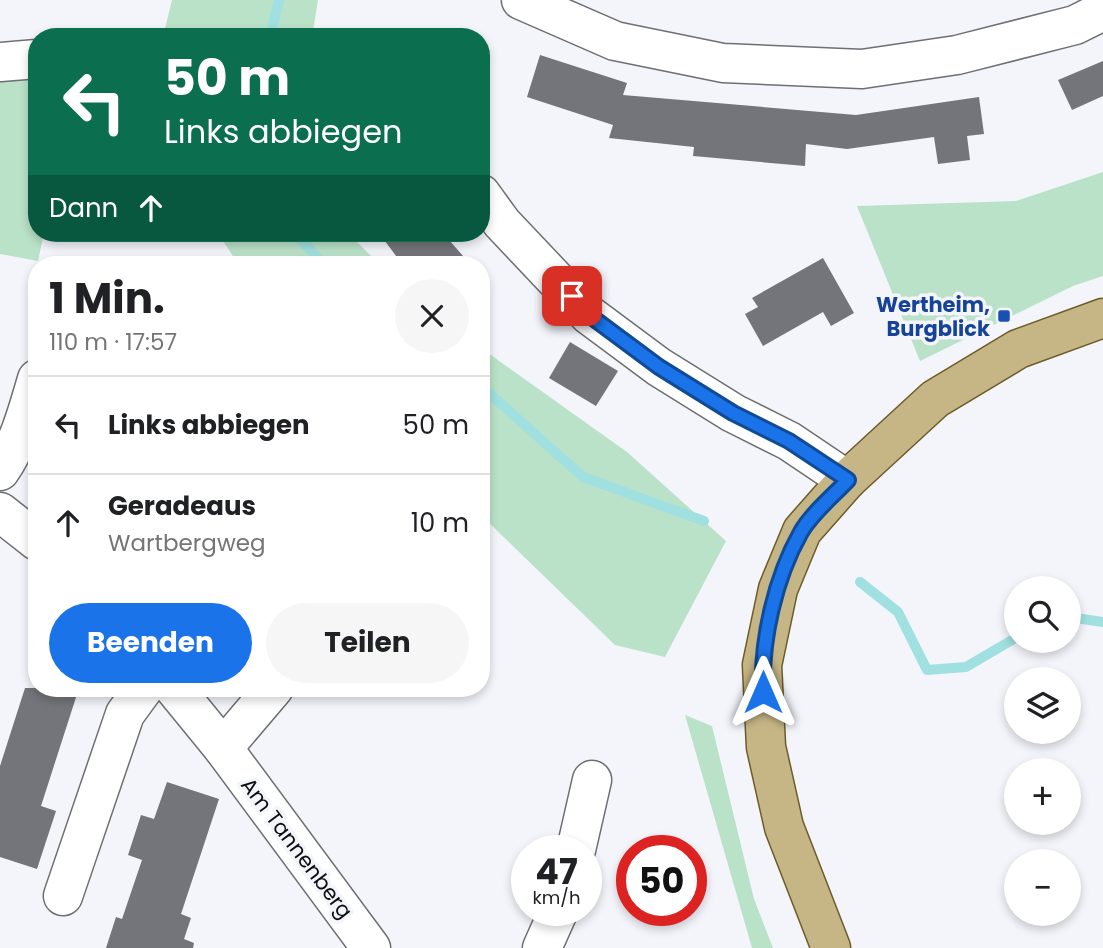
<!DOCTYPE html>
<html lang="de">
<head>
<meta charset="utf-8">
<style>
  body { margin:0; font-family:Poppins,sans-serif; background:#f6f6f6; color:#202124; height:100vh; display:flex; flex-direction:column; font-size:26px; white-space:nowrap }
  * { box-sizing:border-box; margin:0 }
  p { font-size:23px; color:#757577 }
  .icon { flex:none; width:38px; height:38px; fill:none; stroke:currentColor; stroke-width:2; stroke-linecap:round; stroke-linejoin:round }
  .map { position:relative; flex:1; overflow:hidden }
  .details { position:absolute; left:28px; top:256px; width:462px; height:441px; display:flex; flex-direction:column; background:#fff; border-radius:28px; box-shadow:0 4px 10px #0003 }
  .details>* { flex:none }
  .hud { position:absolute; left:28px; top:28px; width:462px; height:214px; border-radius:28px; box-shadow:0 4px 10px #0003; background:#0b6e4f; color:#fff; overflow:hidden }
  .controls { position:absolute; left:1004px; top:576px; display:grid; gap:14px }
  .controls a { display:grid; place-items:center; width:77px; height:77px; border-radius:50%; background:#fff; box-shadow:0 4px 10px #0003; font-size:35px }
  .speed { position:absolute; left:511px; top:835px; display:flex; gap:14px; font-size:35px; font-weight:700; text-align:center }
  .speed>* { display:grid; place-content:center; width:91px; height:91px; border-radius:50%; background:#fff; box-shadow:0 4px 10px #0003; line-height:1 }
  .speed small { font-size:18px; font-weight:400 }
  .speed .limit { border:10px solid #d22; background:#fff; color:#111 }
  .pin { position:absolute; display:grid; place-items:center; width:60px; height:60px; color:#fff; margin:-30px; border-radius:14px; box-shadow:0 4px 10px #0006 }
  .me { position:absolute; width:77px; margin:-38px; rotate:0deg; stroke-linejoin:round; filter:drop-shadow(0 0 5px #0008) }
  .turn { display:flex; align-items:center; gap:24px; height:147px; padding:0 21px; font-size:32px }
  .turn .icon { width:91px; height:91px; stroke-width:2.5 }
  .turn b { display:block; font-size:49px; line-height:60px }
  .then { display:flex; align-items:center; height:66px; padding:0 21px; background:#0003; gap:14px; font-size:26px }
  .round { display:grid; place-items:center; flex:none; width:74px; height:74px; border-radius:37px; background:#f6f6f6 }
  .headline { display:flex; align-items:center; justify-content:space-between; height:119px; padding:0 21px }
  h1 { font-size:42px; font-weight:700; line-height:52px }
  .cta { display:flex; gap:14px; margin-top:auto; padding:14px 21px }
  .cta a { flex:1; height:80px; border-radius:42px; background:#1a73e8; color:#fff; font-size:28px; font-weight:700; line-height:80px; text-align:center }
  .cta a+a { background:#f6f6f6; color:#202124 }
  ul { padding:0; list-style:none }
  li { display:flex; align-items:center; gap:21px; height:98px; padding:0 21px; border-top:2px solid #e0e0e0 }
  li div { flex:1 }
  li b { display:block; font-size:26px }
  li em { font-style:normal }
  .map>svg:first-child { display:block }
</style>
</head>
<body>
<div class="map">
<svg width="1103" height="948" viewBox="0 0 1103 948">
  <rect width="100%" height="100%" fill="#f3f5fb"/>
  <g fill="#bae2c8">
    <polygon points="172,0 318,0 312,37 163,37"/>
    <polygon points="37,74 37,233 44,233 38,261 0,254 0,76"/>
    <polygon points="1103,172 1103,276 1073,286 920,361 857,206 1016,201"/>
    <polygon points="218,233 348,233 379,264 238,264"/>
    <polygon points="481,348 627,452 726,541 665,657 615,645 481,515"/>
    <polygon points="685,715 712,726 754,899 773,948 752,948"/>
  </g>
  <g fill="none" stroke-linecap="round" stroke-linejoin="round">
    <g stroke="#a0e0e0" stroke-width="10">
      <polyline points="270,37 279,0"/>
      <polyline points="295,233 323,264"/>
      <polyline points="481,386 583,477 704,521"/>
      <polyline points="860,582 898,612 927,670 966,667 1017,637"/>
      <polyline points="1069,617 1103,622"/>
    </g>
  </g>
  <g fill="#73757a">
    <polygon points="540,55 627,83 623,95 856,115 979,97 984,134 967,136 970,160 938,164 934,137 847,149 806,144 805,166 693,156 694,147 609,138 613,125 527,97"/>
    <polygon points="1103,61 1103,96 1072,110 1058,80"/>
    <polygon points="379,233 443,233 470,264 402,264"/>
    <polygon points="823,258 854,313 831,326 823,312 763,346 745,314 758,307 752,298"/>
    <polygon points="570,342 618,371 596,406 549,378"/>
    <polygon points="25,688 79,688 41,806 56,811 37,869 0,857 0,766"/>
    <polygon points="167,782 219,799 181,914 191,918 184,939 194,943 193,948 106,948 116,917 122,919 142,860 128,855 141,815 154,819"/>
  </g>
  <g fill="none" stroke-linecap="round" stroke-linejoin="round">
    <defs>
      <g id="minor">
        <polyline points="521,0 615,41 723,63 862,69 957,55 1075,25 1103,11"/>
        <polyline points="0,62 37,59"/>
        <polyline points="481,194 502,223 589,315 659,367 733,413 789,441 847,480"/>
        <path d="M0,471C19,444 28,410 37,379"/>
        <polyline points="0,512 37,541"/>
        <polyline points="174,688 223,748 371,948"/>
        <polyline points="223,748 274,688"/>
        <polyline points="576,850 592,780"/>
        <polyline points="63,896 125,714 144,688"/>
        <polyline points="542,948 559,910"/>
      </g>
      <polyline id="major" points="831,948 784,827 766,747 762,665 778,589 802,531 847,480 935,399 1018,349 1103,318"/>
    </defs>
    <use href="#minor" stroke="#6d6f74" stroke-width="41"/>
    <use href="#major" stroke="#6d5c29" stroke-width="41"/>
    <use href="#minor" stroke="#fff" stroke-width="38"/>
    <use href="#major" stroke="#c6b686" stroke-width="38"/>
  </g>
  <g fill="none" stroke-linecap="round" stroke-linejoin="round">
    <defs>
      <path id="route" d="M572,296L589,315L659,367L733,413L789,441L848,480C833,496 812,513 801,532C775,578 761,640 763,692"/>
    </defs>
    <use href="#route" stroke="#114b97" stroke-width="18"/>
    <use href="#route" stroke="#1a73e8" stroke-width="12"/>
  </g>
  <rect fill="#1a4fb4" stroke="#f3f5fb" stroke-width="2.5" x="997" y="309" width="14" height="14" rx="3.5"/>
  <g text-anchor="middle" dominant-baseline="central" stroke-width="7" stroke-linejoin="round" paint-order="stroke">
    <g font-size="21" font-weight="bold" fill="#164399" stroke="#f3f5fb" text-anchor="end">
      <text x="990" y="304">Wertheim,<tspan x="990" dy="24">Burgblick</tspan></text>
    </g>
    <g font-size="21" fill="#0d0e10" stroke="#f3f5fb">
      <text transform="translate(297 848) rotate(53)">Am Tannenberg</text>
    </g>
  </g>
</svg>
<div class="controls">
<a><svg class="icon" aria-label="search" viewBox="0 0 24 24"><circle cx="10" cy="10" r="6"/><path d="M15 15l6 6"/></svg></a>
<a><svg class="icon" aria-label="layers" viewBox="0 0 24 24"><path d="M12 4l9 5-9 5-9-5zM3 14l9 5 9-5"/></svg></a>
<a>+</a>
<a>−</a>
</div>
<div class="speed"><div>47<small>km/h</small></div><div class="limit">50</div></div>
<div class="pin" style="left:572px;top:296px;background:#d93025"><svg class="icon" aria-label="arrive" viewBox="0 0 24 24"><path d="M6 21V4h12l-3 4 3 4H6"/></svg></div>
<svg class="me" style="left:763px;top:692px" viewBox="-20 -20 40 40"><path d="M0-17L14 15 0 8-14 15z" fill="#1a73e8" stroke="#fff" stroke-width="4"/></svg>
<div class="hud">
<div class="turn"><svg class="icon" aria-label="left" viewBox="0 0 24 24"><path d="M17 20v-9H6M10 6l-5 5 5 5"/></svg><div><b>50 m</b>Links abbiegen</div></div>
<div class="then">Dann<svg class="icon" aria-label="ahead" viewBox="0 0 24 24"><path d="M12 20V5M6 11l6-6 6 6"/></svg></div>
</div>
<section class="details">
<div class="headline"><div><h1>1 Min.</h1><p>110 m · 17:57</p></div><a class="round"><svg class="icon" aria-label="close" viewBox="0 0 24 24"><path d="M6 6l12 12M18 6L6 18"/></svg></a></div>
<ul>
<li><svg class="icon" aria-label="left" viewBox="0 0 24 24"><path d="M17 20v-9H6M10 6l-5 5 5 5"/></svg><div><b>Links abbiegen</b></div><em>50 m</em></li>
<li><svg class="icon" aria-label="ahead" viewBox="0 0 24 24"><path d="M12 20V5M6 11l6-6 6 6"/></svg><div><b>Geradeaus</b><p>Wartbergweg</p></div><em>10 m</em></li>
</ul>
<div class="cta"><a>Beenden</a><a>Teilen</a></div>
</section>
</div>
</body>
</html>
